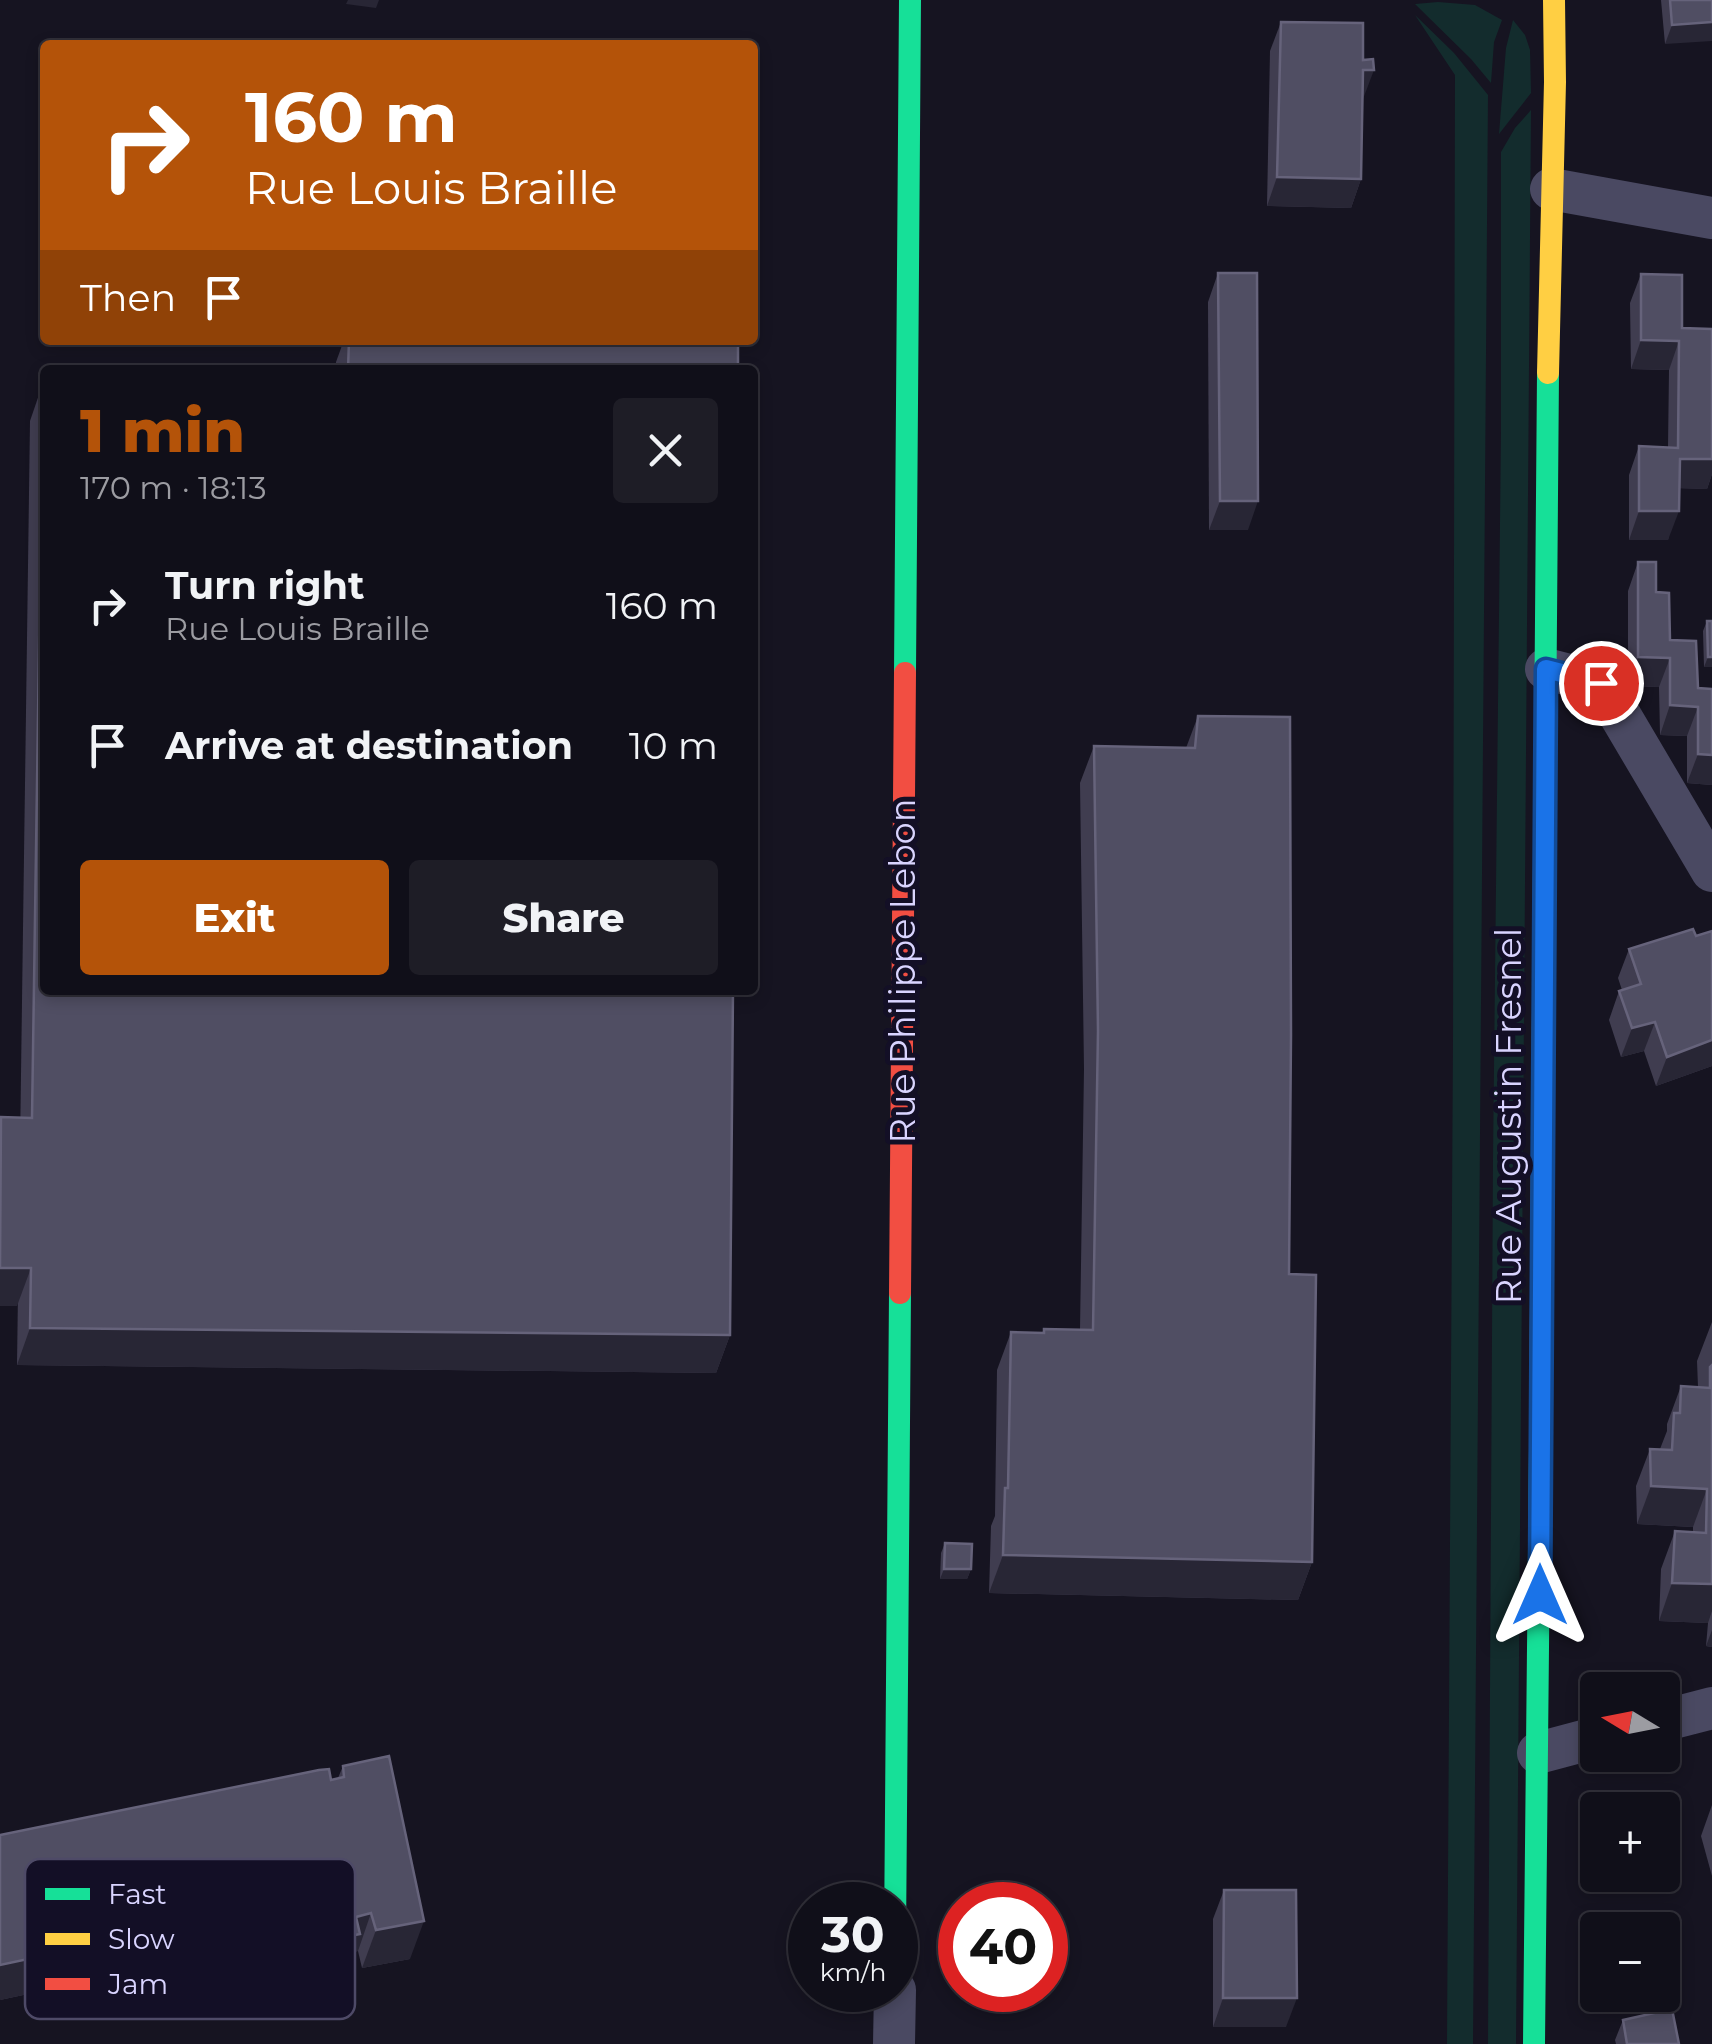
<!DOCTYPE html>
<html lang="en">
<head>
<meta charset="utf-8">
<style>
  body { margin:0; font-family:Montserrat,sans-serif; background:#1e1d26; color:#f1f3f6; height:100vh; display:flex; flex-direction:column; font-size:38px; white-space:nowrap }
  * { box-sizing:border-box; margin:0 }
  p { font-size:32px; color:#9c9ca2 }
  .icon { flex:none; width:55px; height:55px; fill:none; stroke:currentColor; stroke-width:2; stroke-linecap:round; stroke-linejoin:round }
  .map { position:relative; flex:1; overflow:hidden }
  .drawer { position:absolute; left:40px; top:365px; width:718px; height:630px; display:flex; flex-direction:column; background:#100f19; border-radius:10px; box-shadow:0 5px 15px #0003,0 0 0 2px #302f38 }
  .drawer>* { flex:none }
  .top-card { position:absolute; left:40px; top:40px; width:718px; height:305px; border-radius:10px; box-shadow:0 5px 15px #0003,0 0 0 2px #302f38; background:#b45309; color:#fff; overflow:hidden }
  .needle { width:65px; rotate:280deg }
  .buttons { position:absolute; left:1580px; top:1672px; display:grid; gap:20px }
  .buttons a { display:grid; place-items:center; width:100px; height:100px; border-radius:10px; background:#100f19; box-shadow:0 5px 15px #0003,0 0 0 2px #302f38; font-size:50px }
  .speed { position:absolute; left:788px; top:1882px; display:flex; gap:20px; font-size:50px; font-weight:700; text-align:center }
  .speed>* { display:grid; place-content:center; width:130px; height:130px; border-radius:50%; background:#100f19; box-shadow:0 5px 15px #0003,0 0 0 2px #302f38; line-height:1 }
  .speed small { font-size:25px; font-weight:400 }
  .speed .limit { border:15px solid #d22; background:#fff; color:#111 }
  .pin { position:absolute; display:grid; place-items:center; width:85px; height:85px; color:#fff; margin:-42px; border:5px solid #fff; border-radius:50%; box-shadow:0 2px 10px #0007 }
  .me { position:absolute; width:110px; margin:-55px; rotate:0deg; stroke-linejoin:round; filter:drop-shadow(0 0 8px #0008) }
  .turn { display:flex; align-items:center; gap:35px; height:210px; padding:0 40px; font-size:45px }
  .turn .icon { width:130px; height:130px; stroke-width:2.5 }
  .turn b { display:block; font-size:70px; line-height:85px }
  .then { display:flex; align-items:center; height:95px; padding:0 40px; background:#0003; gap:20px; font-size:38px }
  .round { display:grid; place-items:center; flex:none; width:105px; height:105px; border-radius:10px; background:#1e1d26 }
  .overview { display:flex; align-items:center; justify-content:space-between; height:170px; padding:0 40px }
  h1 { font-size:60px; font-weight:800; line-height:75px; color:#b45309 }
  .button { display:flex; gap:20px; margin-top:auto; padding:20px 40px }
  .button a { flex:1; height:115px; border-radius:10px; background:#b45309; color:#fff; font-size:40px; font-weight:800; line-height:115px; text-align:center }
  .button a+a { background:#1e1d26; color:#f1f3f6 }
  ul { padding:0; list-style:none }
  li { display:flex; align-items:center; gap:30px; height:140px; padding:0 40px }
  li div { flex:1 }
  li b { display:block; font-size:38px }
  li em { font-style:normal }
  .map>svg:first-child { display:block }
</style>
</head>
<body>
<div class="map">
<svg width="1712" height="2044" viewBox="0 0 1712 2044">
  <rect width="100%" height="100%" fill="#161421"/>
  <g fill="#132c2d">
    <polygon points="1438,2 1475,5 1502,20 1494,42 1491,83 1471,59 1415,4"/>
    <polygon points="1415,15 1454,53 1488,95 1473,2044 1447,2044 1453,1039 1455,75"/>
    <polygon points="1513,20 1525,35 1530,50 1531,93 1499,134 1506,48"/>
    <polygon points="1531,110 1516,2044 1488,2044 1493,1159 1501,432 1501,152 1515,128"/>
  </g>
  <g fill="none" stroke-linecap="round" stroke-linejoin="round">
    <g stroke="#4a4962" stroke-width="42">
      <polyline points="1551,189 1712,218"/>
      <polyline points="1546,669 1601,683 1712,871"/>
      <polyline points="1662,1721 1712,1708"/>
      <polyline points="1538,1753 1598,1737"/>
      <polyline points="894,2044 895,1990"/>
    </g>
    <g stroke="#16e098" stroke-width="22">
      <polyline points="905,673 910,0"/>
      <polyline points="1544,865 1548,373"/>
      <polyline points="895,1941 900,1293"/>
      <polyline points="1534,2044 1540,1450"/>
    </g>
    <g stroke="#ffcf43" stroke-width="22">
      <polyline points="1548,373 1555,82 1554,0"/>
      <polyline points="1540,1450 1544,865"/>
    </g>
    <polyline stroke="#f24e42" stroke-width="22" points="900,1293 905,673"/>
  </g>
  <g fill="#403d50">
    <polygon points="1661,0 1712,0 1665,44"/>
    <polygon points="1281,22 1362,99 1361,179 1351,208 1267,206 1270,51"/>
    <polygon points="1218,273 1248,530 1209,530 1208,302"/>
    <polygon points="1641,274 1682,328 1712,329 1712,474 1707,489 1679,488 1668,540 1629,540 1629,475 1639,446 1668,447 1669,370 1631,369 1630,303"/>
    <polygon points="344,340 349,340 738,370 336,370 336,362"/>
    <polygon points="43,383 730,1335 716,1373 17,1365 30,421"/>
    <polygon points="1638,562 1656,592 1670,640 1698,688 1712,689 1712,785 1687,783 1687,736 1660,735 1659,687 1628,686 1628,591"/>
    <polygon points="1707,621 1712,621 1712,667 1704,667 1703,631"/>
    <polygon points="1198,716 1289,1274 1312,1562 1298,1600 989,1593 991,1526 995,1516 997,1370 1011,1332 1042,1333 1044,1329 1080,1329 1084,1069 1080,783 1094,746 1186,748"/>
    <polygon points="1696,936 1712,1066 1656,1086 1644,1051 1621,1057 1609,1020 1619,991 1622,990 1618,978 1629,949"/>
    <polygon points="1712,1322 1712,1647 1706,1646 1708,1623 1659,1621 1661,1569 1675,1531 1693,1532 1693,1527 1637,1524 1636,1486 1650,1449 1660,1449 1667,1431 1667,1424 1681,1386 1698,1387 1697,1361"/>
    <polygon points="945,1543 971,1569 967,1579 940,1579 941,1553"/>
    <polygon points="343,1766 410,1959 362,1968 358,1951 353,1952 346,1972 134,2014 126,1973 0,2000 331,1780 338,1778"/>
    <polygon points="1712,1805 1712,1876 1701,1836"/>
    <polygon points="1224,1890 1286,2027 1213,2027 1213,1919"/>
    <polygon points="1623,2020 1679,2044 1616,2044 1615,2040"/>
  </g>
  <g fill="#282635">
    <polygon points="348,0 379,0 376,8 346,4"/>
    <polygon points="1712,22 1712,41 1665,44 1672,25"/>
    <polygon points="1363,70 1374,70 1363,99"/>
    <polygon points="1277,177 1361,179 1351,208 1267,206"/>
    <polygon points="1641,340 1679,341 1669,370 1631,369"/>
    <polygon points="1680,459 1712,459 1712,474 1707,489 1669,488"/>
    <polygon points="1220,501 1258,501 1248,530 1209,530"/>
    <polygon points="1639,511 1679,511 1668,540 1629,540"/>
    <polygon points="1638,657 1670,658 1659,687 1628,686"/>
    <polygon points="1708,657 1712,657 1712,667 1704,667"/>
    <polygon points="1670,705 1698,707 1687,736 1660,735"/>
    <polygon points="1698,754 1712,755 1712,785 1687,783"/>
    <polygon points="1655,1022 1644,1051 1621,1057 1632,1028"/>
    <polygon points="1712,1040 1712,1066 1656,1086 1667,1057"/>
    <polygon points="0,1268 31,1268 17,1306 0,1306"/>
    <polygon points="30,1328 730,1335 716,1373 17,1365"/>
    <polygon points="1651,1486 1707,1489 1693,1527 1637,1524"/>
    <polygon points="1003,1555 1312,1562 1298,1600 989,1593"/>
    <polygon points="944,1569 971,1569 967,1579 940,1579"/>
    <polygon points="1672,1583 1712,1584 1712,1611 1708,1623 1659,1621"/>
    <polygon points="1712,1630 1712,1647 1706,1646"/>
    <polygon points="371,1913 358,1951 353,1952 346,1972 134,2014 148,1976"/>
    <polygon points="424,1921 410,1959 362,1968 376,1930"/>
    <polygon points="140,1935 126,1973 0,2000 0,1965"/>
    <polygon points="1223,1998 1297,1998 1286,2027 1213,2027"/>
  </g>
  <g fill="#504e63" stroke="#66637b" stroke-width="2.5">
    <polygon points="1670,0 1712,0 1712,22 1672,25"/>
    <polygon points="1281,22 1363,23 1363,60 1373,59 1374,70 1363,70 1361,179 1277,177"/>
    <polygon points="1218,273 1257,273 1258,501 1220,501"/>
    <polygon points="1641,274 1682,275 1682,328 1712,329 1712,459 1680,459 1679,511 1639,511 1639,446 1678,448 1679,341 1641,340"/>
    <polygon points="349,340 738,340 738,370 348,370"/>
    <polygon points="43,383 45,383 45,990 733,990 730,1335 30,1328 31,1268 0,1268 1,1117 32,1118"/>
    <polygon points="1638,562 1656,562 1656,592 1669,593 1670,640 1696,641 1698,688 1712,689 1712,755 1698,754 1698,707 1670,705 1670,658 1638,657"/>
    <polygon points="1707,621 1712,621 1712,657 1708,657"/>
    <polygon points="1198,716 1290,717 1291,1035 1289,1274 1316,1275 1312,1562 1003,1555 1005,1488 1008,1488 1011,1332 1044,1333 1044,1329 1093,1330 1098,1031 1094,746 1195,748"/>
    <polygon points="1693,929 1696,936 1712,931 1712,1040 1667,1057 1655,1022 1632,1028 1619,991 1641,984 1629,949"/>
    <polygon points="1712,1365 1712,1584 1672,1583 1675,1531 1706,1533 1707,1489 1651,1486 1650,1449 1672,1450 1674,1413 1680,1413 1681,1386 1710,1388 1710,1367"/>
    <polygon points="945,1543 972,1544 971,1569 944,1569"/>
    <polygon points="389,1756 424,1921 376,1930 371,1913 356,1917 360,1934 148,1976 140,1935 0,1965 0,1835 319,1770 329,1769 331,1780 344,1777 343,1766"/>
    <polygon points="1224,1890 1296,1890 1297,1998 1223,1998"/>
    <polygon points="1672,2009 1679,2044 1627,2044 1623,2020"/>
  </g>
  <g fill="none" stroke-linecap="round" stroke-linejoin="round">
    <defs>
      <polyline id="route" points="1540,1595 1546,669 1601,683"/>
    </defs>
    <use href="#route" stroke="#114b97" stroke-width="25"/>
    <use href="#route" stroke="#1a73e8" stroke-width="18"/>
  </g>
  <g text-anchor="middle" dominant-baseline="central" stroke-width="10" stroke-linejoin="round" paint-order="stroke">
    <g font-size="35" fill="#d9d4ff" stroke="#130f26">
      <text transform="translate(902 971) rotate(-90)">Rue Philippe Lebon</text>
      <text transform="translate(1508 1116) rotate(-90)">Rue Augustin Fresnel</text>
    </g>
  </g>
  <rect x="25" y="1859" width="330" height="160" rx="15" fill="#130f26" stroke="#4e4a67" stroke-width="2.5"/>
  <rect x="45" y="1888" width="45" height="12" fill="#16e098"/>
  <rect x="45" y="1933" width="45" height="12" fill="#ffcf43"/>
  <rect x="45" y="1978" width="45" height="12" fill="#f24e42"/>
  <g font-size="28" fill="#d9d4ff">
    <text x="108" y="1904">Fast</text>
    <text x="108" y="1949">Slow</text>
    <text x="108" y="1994">Jam</text>
  </g>
</svg>
<div class="buttons">
<a><svg class="needle" viewBox="-14 -14 28 28"><path d="M0-13l5 13h-10z" fill="#e53935"/><path d="M0 13l5-13h-10z" fill="#9c9ca2"/></svg></a>
<a>+</a>
<a>−</a>
</div>
<div class="speed"><div>30<small>km/h</small></div><div class="limit">40</div></div>
<div class="pin" style="left:1601px;top:683px;background:#d93025"><svg class="icon" aria-label="arrive" viewBox="0 0 24 24"><path d="M6 21V4h12l-3 4 3 4H6"/></svg></div>
<svg class="me" style="left:1540px;top:1595px" viewBox="-20 -20 40 40"><path d="M0-17L14 15 0 8-14 15z" fill="#1a73e8" stroke="#fff" stroke-width="4"/></svg>
<div class="top-card">
<div class="turn"><svg class="icon" aria-label="right" viewBox="0 0 24 24"><path d="M7 20v-9h11M14 6l5 5-5 5"/></svg><div><b>160 m</b>Rue Louis Braille</div></div>
<div class="then">Then<svg class="icon" aria-label="arrive" viewBox="0 0 24 24"><path d="M6 21V4h12l-3 4 3 4H6"/></svg></div>
</div>
<section class="drawer">
<div class="overview"><div><h1>1 min</h1><p>170 m · 18:13</p></div><a class="round"><svg class="icon" aria-label="close" viewBox="0 0 24 24"><path d="M6 6l12 12M18 6L6 18"/></svg></a></div>
<ul>
<li><svg class="icon" aria-label="right" viewBox="0 0 24 24"><path d="M7 20v-9h11M14 6l5 5-5 5"/></svg><div><b>Turn right</b><p>Rue Louis Braille</p></div><em>160 m</em></li>
<li><svg class="icon" aria-label="arrive" viewBox="0 0 24 24"><path d="M6 21V4h12l-3 4 3 4H6"/></svg><div><b>Arrive at destination</b></div><em>10 m</em></li>
</ul>
<div class="button"><a>Exit</a><a>Share</a></div>
</section>
</div>
</body>
</html>
